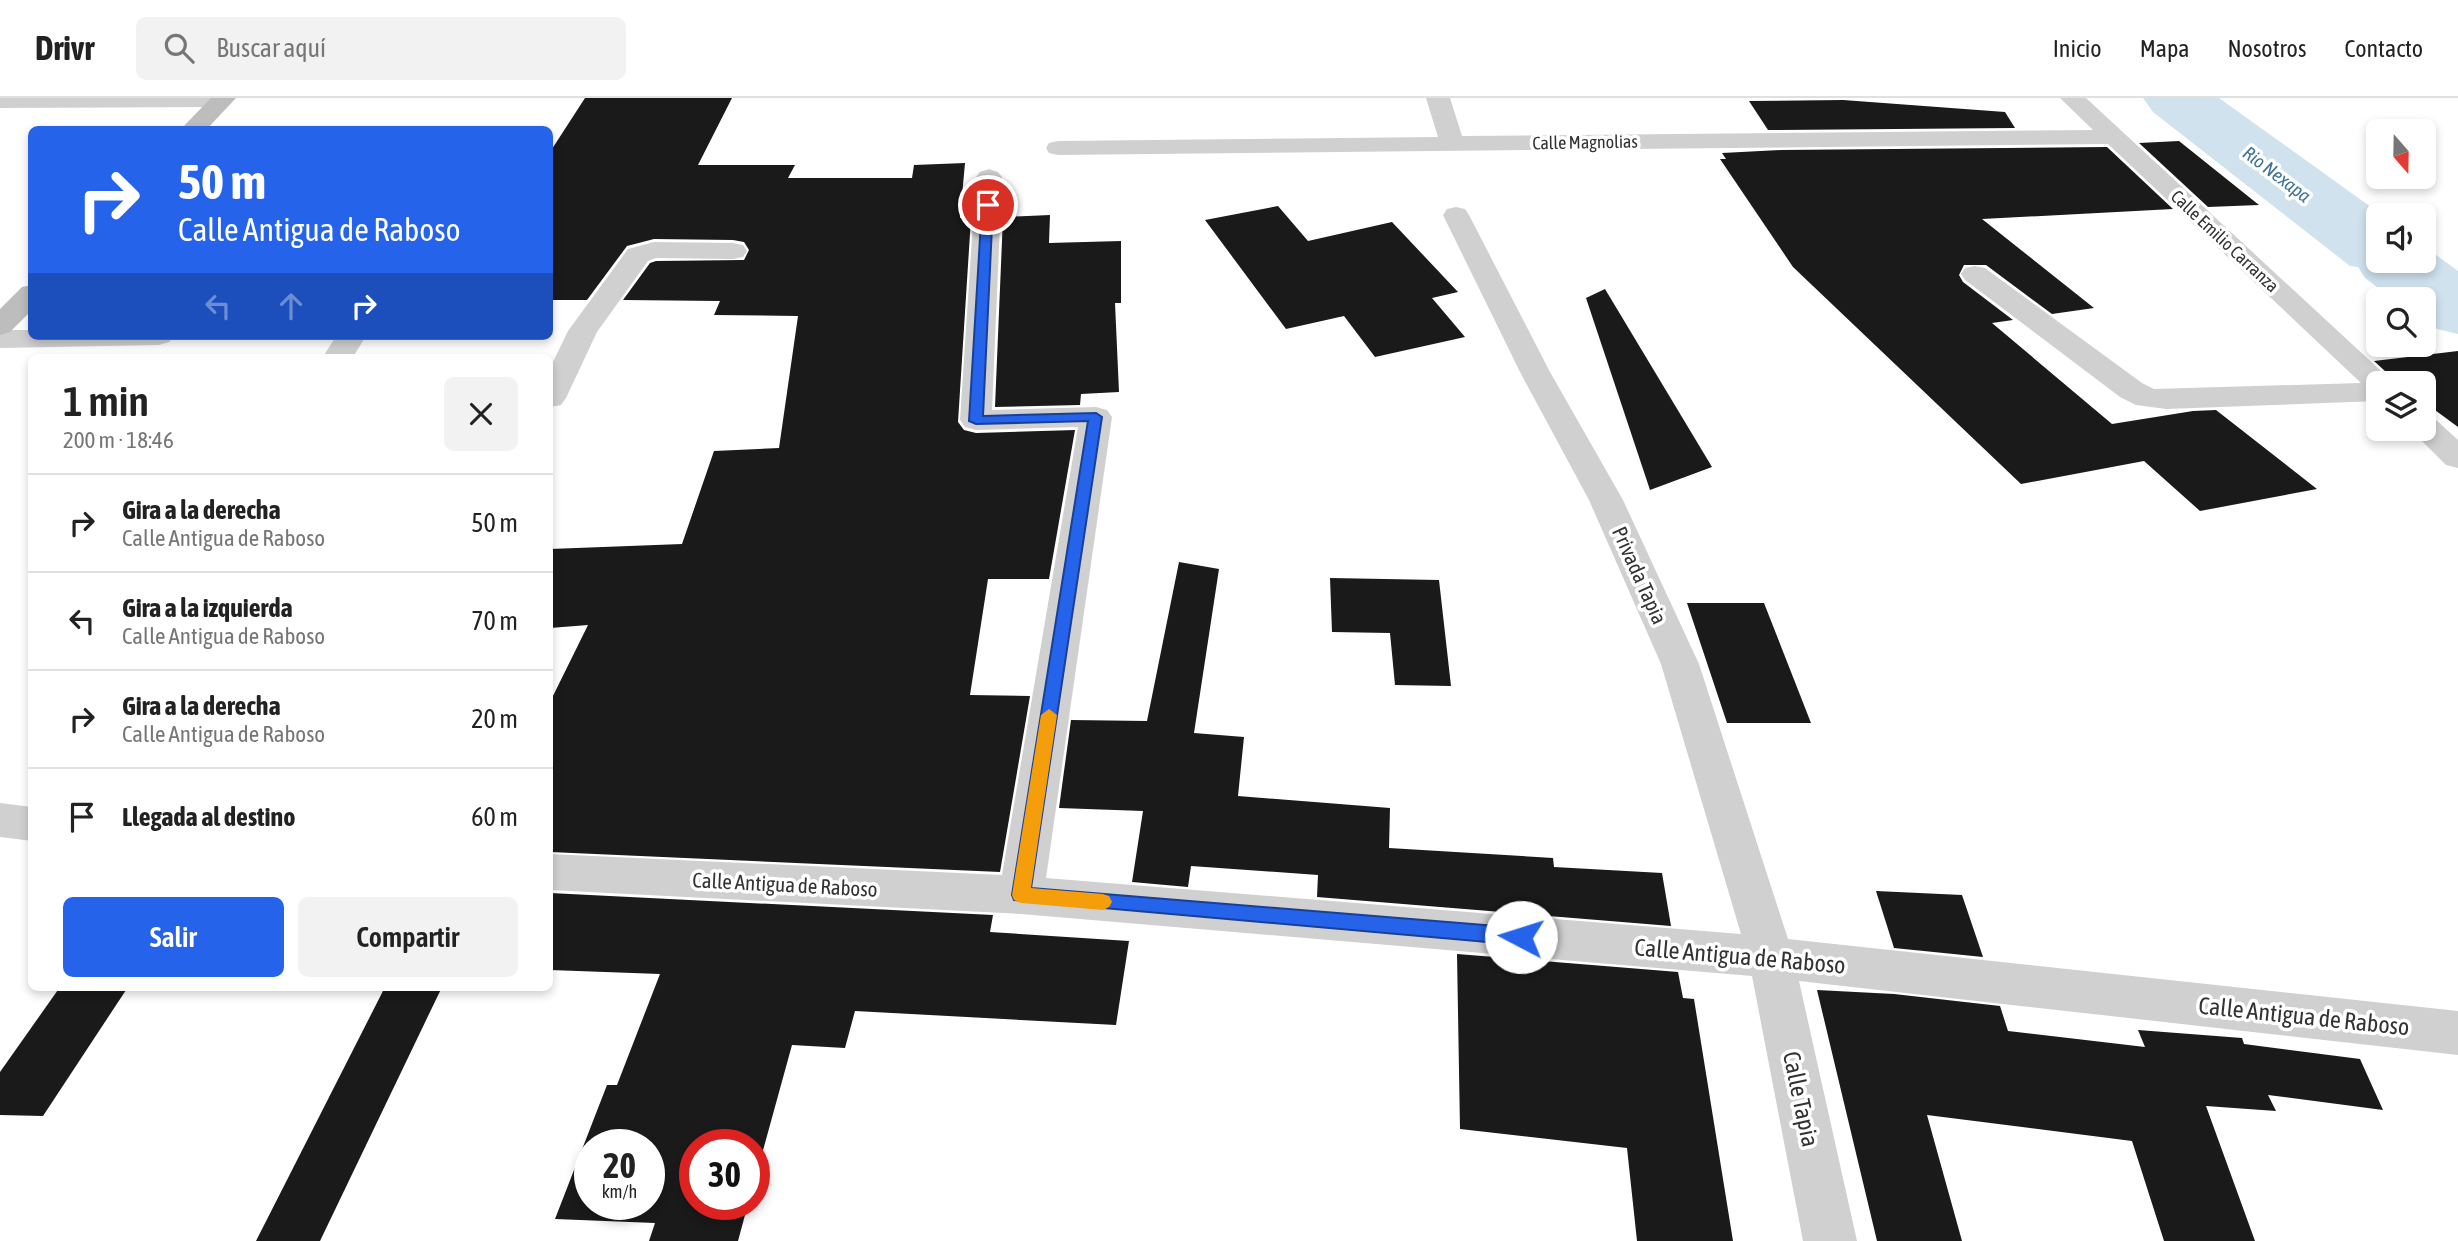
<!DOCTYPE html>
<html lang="es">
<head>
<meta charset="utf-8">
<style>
  body { margin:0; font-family:"Asap Condensed",sans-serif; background:#f2f2f2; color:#222; height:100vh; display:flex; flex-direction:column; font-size:26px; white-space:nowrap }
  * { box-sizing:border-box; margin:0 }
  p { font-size:23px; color:#767676 }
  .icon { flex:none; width:38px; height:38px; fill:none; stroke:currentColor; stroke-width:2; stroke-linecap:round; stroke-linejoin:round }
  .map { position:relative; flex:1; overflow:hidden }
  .side { position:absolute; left:28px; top:256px; width:525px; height:637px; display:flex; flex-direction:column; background:#fff; border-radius:10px; box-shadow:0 4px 10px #0003 }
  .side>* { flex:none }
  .top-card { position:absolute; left:28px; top:28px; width:525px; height:214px; border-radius:10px; box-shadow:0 4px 10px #0003; background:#2563eb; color:#fff; overflow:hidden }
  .needle { width:46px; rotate:160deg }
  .tools { position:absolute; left:2366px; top:21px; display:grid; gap:14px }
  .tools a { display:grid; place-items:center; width:70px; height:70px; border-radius:10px; background:#fff; box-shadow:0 4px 10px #0003; font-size:35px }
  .speed { position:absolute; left:574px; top:1031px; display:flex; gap:14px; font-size:35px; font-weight:700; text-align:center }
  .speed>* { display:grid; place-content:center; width:91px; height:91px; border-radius:50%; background:#fff; box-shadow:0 4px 10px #0003; line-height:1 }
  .speed small { font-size:18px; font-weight:400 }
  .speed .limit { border:10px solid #d22; background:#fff; color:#111 }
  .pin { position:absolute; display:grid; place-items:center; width:60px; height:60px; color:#fff; margin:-30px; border:4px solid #fff; border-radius:50%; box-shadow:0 2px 7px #0007 }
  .me { position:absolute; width:77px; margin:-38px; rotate:275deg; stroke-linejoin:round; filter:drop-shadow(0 0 5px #0008) }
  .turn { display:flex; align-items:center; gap:24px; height:147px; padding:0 35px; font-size:32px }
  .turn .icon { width:91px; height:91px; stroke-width:2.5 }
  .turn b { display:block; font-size:49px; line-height:60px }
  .lanes { display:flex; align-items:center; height:66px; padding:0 35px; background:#0003; justify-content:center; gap:35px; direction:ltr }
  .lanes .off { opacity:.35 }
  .round { display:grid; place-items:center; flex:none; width:74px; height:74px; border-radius:10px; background:#f2f2f2 }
  .overview { display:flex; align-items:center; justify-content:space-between; height:119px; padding:0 35px }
  h1 { font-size:42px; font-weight:600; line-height:52px }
  .action { display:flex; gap:14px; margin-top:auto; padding:14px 35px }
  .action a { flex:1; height:80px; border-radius:10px; background:#2563eb; color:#fff; font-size:28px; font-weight:600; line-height:80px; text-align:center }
  .action a+a { background:#f2f2f2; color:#222 }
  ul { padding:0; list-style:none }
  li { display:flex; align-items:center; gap:21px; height:98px; padding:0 35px; border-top:2px solid #e0e0e0 }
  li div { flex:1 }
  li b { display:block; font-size:26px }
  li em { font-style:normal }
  header { display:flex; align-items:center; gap:42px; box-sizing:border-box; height:98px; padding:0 35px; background:#fff; border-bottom:2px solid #e0e0e0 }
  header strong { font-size:33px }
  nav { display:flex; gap:38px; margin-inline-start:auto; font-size:24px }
  .search { width:490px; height:63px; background:#f2f2f2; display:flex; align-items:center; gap:18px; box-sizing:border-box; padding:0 24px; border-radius:10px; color:#767676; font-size:26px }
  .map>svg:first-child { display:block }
</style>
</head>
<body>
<header>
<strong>Drivr</strong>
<div class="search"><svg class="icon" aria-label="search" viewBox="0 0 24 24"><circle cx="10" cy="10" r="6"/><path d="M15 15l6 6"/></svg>Buscar aquí</div>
<nav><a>Inicio</a><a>Mapa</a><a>Nosotros</a><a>Contacto</a></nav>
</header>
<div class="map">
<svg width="2458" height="1143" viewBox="0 0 2458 1143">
  <rect width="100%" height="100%" fill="#fff"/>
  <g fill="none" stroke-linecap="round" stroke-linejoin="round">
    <polygon fill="#cfe2ee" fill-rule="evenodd" points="2143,0 2219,0 2382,117 2378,117 2378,163 2424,163 2424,148 2458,173 2458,236 2429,229 2424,225 2424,201 2393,201 2365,180 2358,169 2350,168 2153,14"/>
  </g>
  <g fill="#1a1a1a" fill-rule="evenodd">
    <polygon points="585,0 732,0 698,67 795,67 788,80 912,80 914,67 965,65 960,120 971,120 958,324 964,332 976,335 1075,332 1049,481 988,481 970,597 1030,598 1000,774 550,754 550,604 588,527 550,530 550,451 682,446 714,353 779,350 798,218 714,217 720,203 623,202 650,165 656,163 744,162 749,152 744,144 733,142 654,141 627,148 587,202 550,202 550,54"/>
    <polygon points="1843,2 2005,14 2015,30 1768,32 1749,3"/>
    <polygon points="2179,43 2259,107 2208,109 2139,45"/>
    <polygon points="2107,49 2173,111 1982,121 2094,210 2052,216 1986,167 1964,167 1959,177 1963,184 2013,222 1992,225 2112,326 2193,313 2216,312 2317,391 2200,413 2144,363 2021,386 1793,169 1720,61 1726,61 1722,55 1781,52"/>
    <polygon points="1278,108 1308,143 1392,124 1458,194 1432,200 1465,239 1375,259 1344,218 1286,231 1205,122"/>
    <polygon points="1050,117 1049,145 1121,143 1121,205 1115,205 1119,294 1081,296 1080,307 995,309 1003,119"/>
    <polygon points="1605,191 1712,369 1650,392 1586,200"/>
    <polygon points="2458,253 2458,329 2424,304 2424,285 2398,285 2374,263"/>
    <polygon points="1179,464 1219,471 1194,635 1244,639 1238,698 1390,710 1389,750 1553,760 1554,769 1662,775 1671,828 1317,799 1318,777 1191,768 1188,789 1132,784 1143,713 1059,710 1071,622 1147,623"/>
    <polygon points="1330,480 1439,482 1451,588 1395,587 1390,535 1332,534"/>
    <polygon points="1687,505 1764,505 1811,625 1727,625"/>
    <polygon points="1876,793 1962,797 1983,859 1894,850"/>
    <path d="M550,795L993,817L990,834L1129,843L1116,927L855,913L845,950L792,947L754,1085V1046H695V1106H748L738,1143H649L655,1125L555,1121L607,987H617L660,876L550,872ZM590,1046H649V1106H590Z"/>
    <polygon points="1457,856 1678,874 1683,900 1694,901 1733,1143 1637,1143 1627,1050 1460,1031"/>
    <polygon points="60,889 128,889 43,1018 0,1017 0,974"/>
    <polygon points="385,889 442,889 320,1143 256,1143"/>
    <polygon points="1817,892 1894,896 2000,908 2008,933 2145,949 2138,932 2242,940 2244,946 2360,961 2383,1012 2268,997 2276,1013 2206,1008 2255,1143 2164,1143 2132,1043 1927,1017 1962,1143 1877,1143"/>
  </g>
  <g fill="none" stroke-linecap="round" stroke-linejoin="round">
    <polygon fill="#d0d0d0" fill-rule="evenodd" points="0,0 231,0 232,2 229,7 221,9 0,10"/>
    <g fill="#d0d0d0" fill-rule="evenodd">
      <polygon points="1426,0 1450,0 1462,38 2093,32 2060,0 2086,0 2394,285 2378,285 2378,303 2166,311 2136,307 2120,299 1965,182 1961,176 1965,170 1975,168 1985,170 2142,285 2154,291 2361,285 2108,46 1058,57 1049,55 1046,50 1049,45 1058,43 1438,39"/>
      <polygon points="989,71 998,74 1002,79 992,312 1096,309 1107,312 1112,319 1046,780 1741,836 1661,566 1589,402 1520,274 1443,117 1447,111 1456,109 1465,111 1469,117 1550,274 1623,402 1699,566 1788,841 2458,913 2458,957 1799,883 1857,1143 1803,1143 1752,878 1021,816 550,792 550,756 1002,777 1078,329 976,332 965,329 960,322 976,79 980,74"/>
      <polygon points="654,144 733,145 743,147 747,153 743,159 733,161 656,160 648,163 597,234 566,300 561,307 550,309 550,270 568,233 628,151"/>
      <polygon points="0,232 32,232 32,238 174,238 169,244 159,247 0,250"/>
      <polygon points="336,238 366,238 353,259 323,259"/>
      <polygon points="2424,318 2435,321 2458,342 2458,370 2446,367 2410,331 2424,331"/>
      <polygon points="0,705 32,709 32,743 0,739"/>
    </g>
    <g fill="#bdbdbd" fill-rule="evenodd">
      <polygon points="211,0 236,0 206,32 180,32"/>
      <polygon points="32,187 32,212 10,234 0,237 0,211 22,189"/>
    </g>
  </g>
  <polygon fill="#2563eb" stroke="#184099" stroke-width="2" points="988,103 993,107 983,318 1096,315 1102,319 1031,790 1521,830 1528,833 1530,839 1528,844 1521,847 1014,802 1012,797 1088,323 976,326 969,323 982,107"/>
  <polygon fill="#f59e0b" points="1049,611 1057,617 1031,790 1103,796 1109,798 1112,804 1109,809 1103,812 1021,805 1014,802 1012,797 1041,617"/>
  <g text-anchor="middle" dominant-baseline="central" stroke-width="7" stroke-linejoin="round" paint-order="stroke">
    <g font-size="18" fill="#333" stroke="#fff">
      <text transform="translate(1585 44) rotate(-1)">Calle Magnolias</text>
      <text transform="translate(2225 143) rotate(43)">Calle Emilio Carranza</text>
    </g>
    <g font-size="19" font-style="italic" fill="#3f7597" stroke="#fff">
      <text transform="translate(2277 76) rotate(37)">Rio Nexapa</text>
    </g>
    <g font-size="21" fill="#333" stroke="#fff">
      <text transform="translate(1640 477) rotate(66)">Privada Tapia</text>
      <text transform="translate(785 786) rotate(3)">Calle Antigua de Raboso</text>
    </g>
    <g font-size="24" fill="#333" stroke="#fff">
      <text transform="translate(1740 858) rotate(5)">Calle Antigua de Raboso</text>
      <text transform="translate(2304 918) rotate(6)">Calle Antigua de Raboso</text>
      <text transform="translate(1801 1001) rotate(78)">Calle Tapia</text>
    </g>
  </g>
</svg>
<div class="tools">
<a><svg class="needle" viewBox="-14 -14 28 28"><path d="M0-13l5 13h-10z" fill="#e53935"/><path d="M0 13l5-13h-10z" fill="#767676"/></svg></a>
<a><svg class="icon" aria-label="sound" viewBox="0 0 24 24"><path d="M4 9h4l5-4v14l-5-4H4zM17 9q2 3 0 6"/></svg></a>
<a><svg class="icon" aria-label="search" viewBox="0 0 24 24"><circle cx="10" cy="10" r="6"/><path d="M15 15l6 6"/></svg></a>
<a><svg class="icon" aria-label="layers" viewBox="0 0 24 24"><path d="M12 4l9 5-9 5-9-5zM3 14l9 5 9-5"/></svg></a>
</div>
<div class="speed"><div>20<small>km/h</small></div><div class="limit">30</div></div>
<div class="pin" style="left:988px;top:107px;background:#d93025"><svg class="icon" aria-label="arrive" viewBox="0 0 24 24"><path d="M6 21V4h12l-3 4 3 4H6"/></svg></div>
<svg class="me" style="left:1521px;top:839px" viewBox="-20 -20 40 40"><circle r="19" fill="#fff"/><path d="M0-13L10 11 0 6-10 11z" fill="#2563eb"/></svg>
<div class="top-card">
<div class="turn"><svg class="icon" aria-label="right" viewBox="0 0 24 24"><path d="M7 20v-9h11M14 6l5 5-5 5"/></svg><div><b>50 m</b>Calle Antigua de Raboso</div></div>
<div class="lanes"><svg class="icon off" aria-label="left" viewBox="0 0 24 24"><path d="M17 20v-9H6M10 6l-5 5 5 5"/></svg><svg class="icon off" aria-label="ahead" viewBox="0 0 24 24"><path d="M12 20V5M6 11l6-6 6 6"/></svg><svg class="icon" aria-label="right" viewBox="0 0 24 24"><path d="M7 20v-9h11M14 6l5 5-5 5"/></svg></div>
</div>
<section class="side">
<div class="overview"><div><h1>1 min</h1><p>200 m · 18:46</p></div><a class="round"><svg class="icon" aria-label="close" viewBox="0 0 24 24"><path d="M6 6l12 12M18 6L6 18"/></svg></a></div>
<ul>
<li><svg class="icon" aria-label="right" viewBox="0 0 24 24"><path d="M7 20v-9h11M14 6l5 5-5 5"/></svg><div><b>Gira a la derecha</b><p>Calle Antigua de Raboso</p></div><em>50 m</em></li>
<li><svg class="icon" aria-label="left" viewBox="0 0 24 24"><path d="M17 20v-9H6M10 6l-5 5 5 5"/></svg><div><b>Gira a la izquierda</b><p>Calle Antigua de Raboso</p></div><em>70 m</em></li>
<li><svg class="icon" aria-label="right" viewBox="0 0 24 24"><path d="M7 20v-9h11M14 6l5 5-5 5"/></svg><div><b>Gira a la derecha</b><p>Calle Antigua de Raboso</p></div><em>20 m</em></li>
<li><svg class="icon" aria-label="arrive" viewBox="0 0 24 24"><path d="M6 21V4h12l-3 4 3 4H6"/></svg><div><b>Llegada al destino</b></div><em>60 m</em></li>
</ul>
<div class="action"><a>Salir</a><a>Compartir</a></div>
</section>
</div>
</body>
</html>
